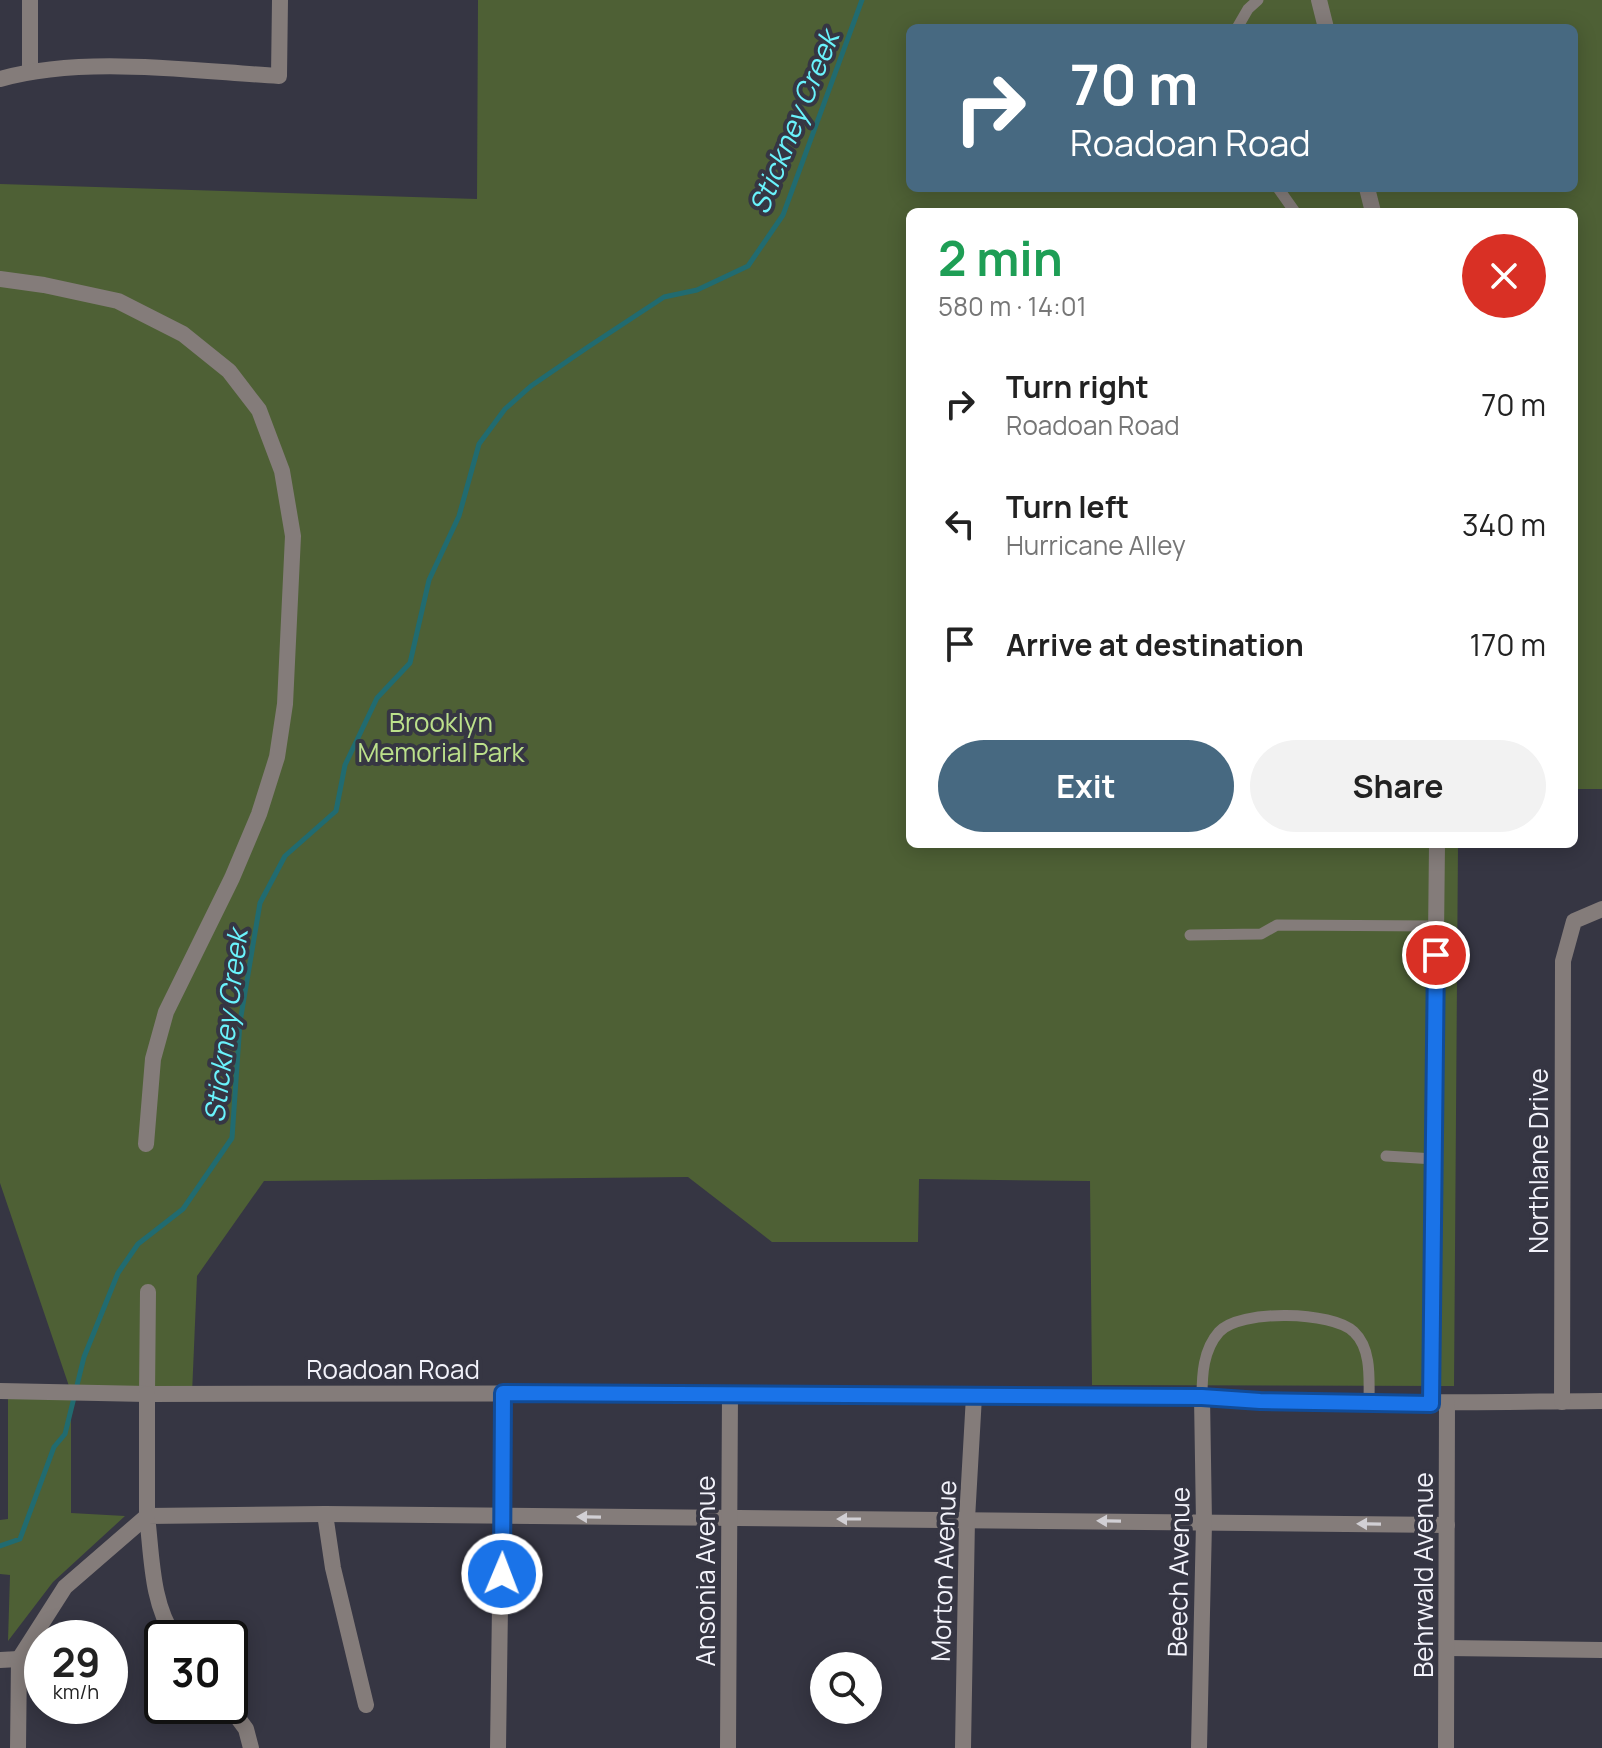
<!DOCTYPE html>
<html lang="en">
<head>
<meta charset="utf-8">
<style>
  body { margin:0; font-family:Manrope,sans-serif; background:#f2f2f2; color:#222; height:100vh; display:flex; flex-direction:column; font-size:30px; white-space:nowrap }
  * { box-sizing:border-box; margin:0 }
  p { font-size:26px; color:#767676 }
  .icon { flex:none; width:44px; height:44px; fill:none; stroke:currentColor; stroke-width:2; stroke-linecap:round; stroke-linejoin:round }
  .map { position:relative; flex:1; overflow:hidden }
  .details { position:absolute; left:906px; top:208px; width:672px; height:640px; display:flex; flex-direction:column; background:#fff; border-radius:12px; box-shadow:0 4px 20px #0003 }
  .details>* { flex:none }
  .hud { position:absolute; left:906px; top:24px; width:672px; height:168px; border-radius:12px; box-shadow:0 4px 20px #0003; background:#476981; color:#fff; overflow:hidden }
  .controls { position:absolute; left:810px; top:1652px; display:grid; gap:16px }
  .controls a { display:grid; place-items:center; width:72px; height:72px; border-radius:50%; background:#fff; box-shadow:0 4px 20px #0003; font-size:40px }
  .speed { position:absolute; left:24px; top:1620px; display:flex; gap:16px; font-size:40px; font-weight:700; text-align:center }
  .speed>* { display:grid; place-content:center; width:104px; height:104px; border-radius:50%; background:#fff; box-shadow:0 4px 20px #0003; line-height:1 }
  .speed small { font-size:20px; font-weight:400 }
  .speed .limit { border:4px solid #111; border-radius:12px; background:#fff; color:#111 }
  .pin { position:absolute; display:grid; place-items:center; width:68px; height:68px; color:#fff; margin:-34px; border:4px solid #fff; border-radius:50%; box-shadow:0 2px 8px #0007 }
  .me { position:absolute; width:88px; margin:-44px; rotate:1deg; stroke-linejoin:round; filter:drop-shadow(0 0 6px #0008) }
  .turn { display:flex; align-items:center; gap:28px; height:168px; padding:0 32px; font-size:36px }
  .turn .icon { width:104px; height:104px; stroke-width:2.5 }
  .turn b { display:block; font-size:56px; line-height:68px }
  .round { display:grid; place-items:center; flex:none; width:84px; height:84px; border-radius:42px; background:#f2f2f2 }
  .headline { display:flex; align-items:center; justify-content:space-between; height:136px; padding:0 32px }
  h1 { font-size:48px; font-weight:700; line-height:60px; color:#1e9e55 }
  .button { display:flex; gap:16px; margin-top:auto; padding:16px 32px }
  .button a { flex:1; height:92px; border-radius:48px; background:#476981; color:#fff; font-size:32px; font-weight:700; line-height:92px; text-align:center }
  .button a+a { background:#f2f2f2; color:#222 }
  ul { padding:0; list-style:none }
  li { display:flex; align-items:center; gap:24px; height:120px; padding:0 32px }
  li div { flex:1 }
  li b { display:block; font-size:30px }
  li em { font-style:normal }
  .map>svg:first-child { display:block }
</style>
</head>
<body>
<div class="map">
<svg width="1602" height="1748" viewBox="0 0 1602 1748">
  <rect width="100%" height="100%" fill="#363643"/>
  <path fill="#4e6035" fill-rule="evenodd" d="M478,0H1602V789H1574V212H910V844H1458L1454,1386L1092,1385L1090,1181L919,1179L918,1242H772L688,1177L264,1181L197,1276L192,1394L71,1393V1513L125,1516L53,1582L8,1641L10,1575L0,1574V1520L8,1519V1391L71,1392L0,1183V184L477,199ZM910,28H1574V188H910Z"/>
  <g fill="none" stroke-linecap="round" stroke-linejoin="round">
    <polyline stroke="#216b70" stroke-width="5" points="0,1546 20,1539 54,1447 65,1434 84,1357 118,1273 138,1244 183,1209 232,1138 240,1022 260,903 285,856 336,811 345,765 377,698 410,663 429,580 459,516 479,444 505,409 531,386 588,347 664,297 697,290 748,266 783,215 862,0"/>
    <g stroke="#847c7a" stroke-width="11">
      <polyline points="1237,28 1248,9 1258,0"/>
      <polyline points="1278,188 1295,212"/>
      <polyline points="1190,935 1261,934 1277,925 1436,926"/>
      <polyline points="1386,1156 1434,1159"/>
      <path d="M1202,1397C1202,1375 1203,1350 1219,1332C1239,1309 1333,1311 1354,1332C1372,1349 1369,1380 1369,1403"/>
    </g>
    <g stroke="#847c7a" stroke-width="16">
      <polyline points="0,279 44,285 118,301 183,334 229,371 259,410 282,471 293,536 285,704 277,757 259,814 232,878 166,1012 153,1059 146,1144"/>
      <polyline points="147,1394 148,1292"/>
    </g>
    <g stroke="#847c7a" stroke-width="16">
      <polyline points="30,0 30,71"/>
      <polyline points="1319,0 1326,28"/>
      <path d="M0,79C82,55 193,71 279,76L280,0"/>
      <polyline points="1367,188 1373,212"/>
      <path d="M0,1391L147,1394L730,1393L1202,1397C1335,1405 1468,1402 1602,1401"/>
      <polyline points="1562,1402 1563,961 1574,921 1602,909"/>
      <polyline points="1431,1404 1437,844"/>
      <polyline points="325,1514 333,1568 366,1705"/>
      <path d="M175,1638C151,1603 152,1556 147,1516L325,1514L1447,1525"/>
      <polyline points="1447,1648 1602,1650"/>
      <polyline points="0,1660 19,1659"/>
      <polyline points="229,1706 246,1729 251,1748"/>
      <polyline points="18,1748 19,1659 65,1587 147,1516 147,1394"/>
      <polyline points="498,1748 503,1393"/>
      <polyline points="728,1748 730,1393"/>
      <polyline points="963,1748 967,1519 974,1396"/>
      <polyline points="1199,1748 1204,1523 1202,1397"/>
      <polyline points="1446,1748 1447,1403"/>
    </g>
  </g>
  <defs><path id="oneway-solid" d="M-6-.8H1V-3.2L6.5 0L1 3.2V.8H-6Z" transform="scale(2)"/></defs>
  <g fill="#d1cfd4">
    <use href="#oneway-solid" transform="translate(589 1517) rotate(-179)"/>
    <use href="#oneway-solid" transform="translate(849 1519) rotate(180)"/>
    <use href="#oneway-solid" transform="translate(1109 1521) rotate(-179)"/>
    <use href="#oneway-solid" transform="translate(1369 1524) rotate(-179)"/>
  </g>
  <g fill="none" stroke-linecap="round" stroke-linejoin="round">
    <defs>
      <polyline id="route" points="502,1574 503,1393 1202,1397 1260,1401 1431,1404 1436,955"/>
    </defs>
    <use href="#route" stroke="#114b97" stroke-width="20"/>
    <use href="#route" stroke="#1a73e8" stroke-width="14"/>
  </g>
  <g text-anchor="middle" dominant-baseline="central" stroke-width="8" stroke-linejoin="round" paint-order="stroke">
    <g font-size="26" fill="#bce18b" stroke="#363643">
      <text x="441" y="722">Brooklyn<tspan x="441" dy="30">Memorial Park</tspan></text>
    </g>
    <g font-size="26" fill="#f2f2fa" stroke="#363643">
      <text transform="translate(1538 1161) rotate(-90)">Northlane Drive</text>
      <text x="393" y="1369">Roadoan Road</text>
      <text transform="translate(705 1571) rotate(-90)">Ansonia Avenue</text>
      <text transform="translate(943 1571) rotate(-88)">Morton Avenue</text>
      <text transform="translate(1178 1572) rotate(-89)">Beech Avenue</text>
      <text transform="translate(1423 1575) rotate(-90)">Behrwald Avenue</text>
    </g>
    <g font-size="28" font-style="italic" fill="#6af3fc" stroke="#363643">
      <text transform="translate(793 122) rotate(-68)">Stickney Creek</text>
      <text transform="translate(225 1026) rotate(-83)">Stickney Creek</text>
    </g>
  </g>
</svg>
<div class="controls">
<a><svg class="icon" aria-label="search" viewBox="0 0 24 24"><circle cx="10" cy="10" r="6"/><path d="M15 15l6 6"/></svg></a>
</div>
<div class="speed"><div>29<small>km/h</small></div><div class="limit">30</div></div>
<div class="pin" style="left:1436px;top:955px;background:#d93025"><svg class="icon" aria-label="arrive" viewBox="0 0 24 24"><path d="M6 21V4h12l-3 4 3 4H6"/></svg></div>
<svg class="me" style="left:502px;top:1574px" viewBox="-20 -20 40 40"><circle r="17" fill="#1a73e8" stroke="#fff" stroke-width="3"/><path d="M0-11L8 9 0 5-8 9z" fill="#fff"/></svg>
<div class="hud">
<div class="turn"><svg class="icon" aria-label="right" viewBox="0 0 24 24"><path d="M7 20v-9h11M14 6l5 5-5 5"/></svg><div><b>70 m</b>Roadoan Road</div></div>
</div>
<section class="details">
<div class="headline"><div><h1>2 min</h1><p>580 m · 14:01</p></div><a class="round" style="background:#d93025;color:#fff"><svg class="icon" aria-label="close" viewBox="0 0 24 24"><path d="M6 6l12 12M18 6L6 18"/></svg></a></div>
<ul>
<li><svg class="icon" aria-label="right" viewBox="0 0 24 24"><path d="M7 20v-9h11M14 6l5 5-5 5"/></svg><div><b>Turn right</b><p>Roadoan Road</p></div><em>70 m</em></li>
<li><svg class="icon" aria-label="left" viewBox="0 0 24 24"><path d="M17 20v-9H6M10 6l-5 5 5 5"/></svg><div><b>Turn left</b><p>Hurricane Alley</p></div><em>340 m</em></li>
<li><svg class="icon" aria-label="arrive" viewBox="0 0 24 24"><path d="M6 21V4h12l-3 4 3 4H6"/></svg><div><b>Arrive at destination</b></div><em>170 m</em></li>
</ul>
<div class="button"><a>Exit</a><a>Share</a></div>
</section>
</div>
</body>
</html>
